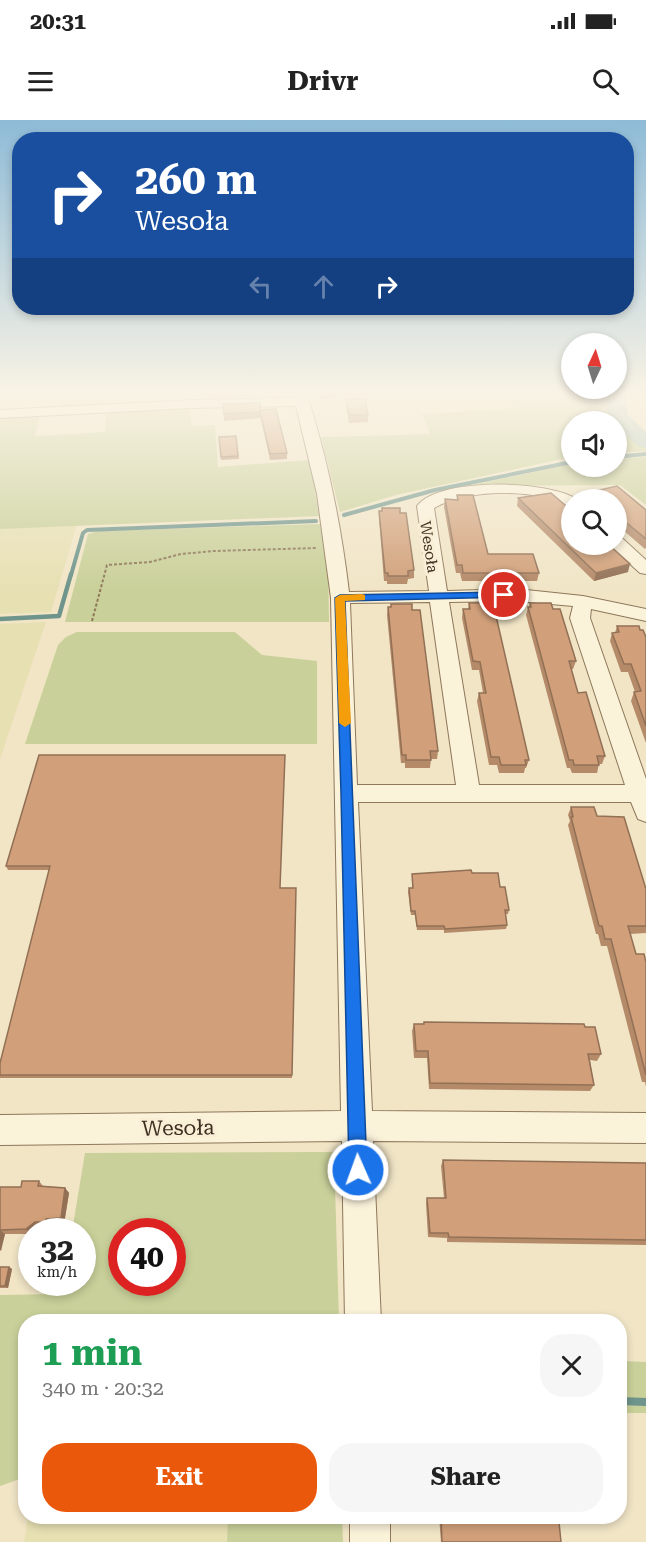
<!DOCTYPE html>
<html lang="en">
<head>
<meta charset="utf-8">
<style>
  body { margin:0; font-family:"Roboto Serif",serif; background:#f6f6f6; color:#222; height:100vh; display:flex; flex-direction:column; font-size:22px; white-space:nowrap }
  * { box-sizing:border-box; margin:0 }
  p { font-size:20px; color:#767676 }
  .icon { flex:none; width:33px; height:33px; fill:none; stroke:currentColor; stroke-width:2; stroke-linecap:round; stroke-linejoin:round }
  .map { position:relative; flex:1; overflow:hidden }
  .details { position:absolute; left:18px; top:1194px; width:609px; height:210px; display:flex; flex-direction:column; background:#fff; border-radius:24px; box-shadow:0 3px 9px #0003 }
  .details>* { flex:none }
  .hud { position:absolute; left:12px; top:12px; width:622px; height:183px; border-radius:24px; box-shadow:0 3px 9px #0003; background:#1a4fa0; color:#fff; overflow:hidden }
  .needle { width:39px; rotate:4deg }
  .buttons { position:absolute; left:561px; top:213px; display:grid; gap:12px }
  .buttons a { display:grid; place-items:center; width:66px; height:66px; border-radius:50%; background:#fff; box-shadow:0 3px 9px #0003; font-size:30px }
  .speed { position:absolute; left:18px; top:1098px; display:flex; gap:12px; font-size:30px; font-weight:700; text-align:center }
  .speed>* { display:grid; place-content:center; width:78px; height:78px; border-radius:50%; background:#fff; box-shadow:0 3px 9px #0003; line-height:1 }
  .speed small { font-size:15px; font-weight:400 }
  .speed .limit { border:9px solid #d22; background:#fff; color:#111 }
  .pin { position:absolute; display:grid; place-items:center; width:51px; height:51px; color:#fff; margin:-26px; border:3px solid #fff; border-radius:50%; box-shadow:0 2px 6px #0007 }
  .me { position:absolute; width:66px; margin:-33px; rotate:358deg; stroke-linejoin:round; filter:drop-shadow(0 0 4px #0008) }
  .turn { display:flex; align-items:center; gap:21px; height:126px; padding:0 24px; font-size:27px }
  .turn .icon { width:78px; height:78px; stroke-width:2.5 }
  .turn b { display:block; font-size:42px; line-height:51px }
  .lanes { display:flex; align-items:center; height:57px; padding:0 24px; background:#0003; justify-content:center; gap:30px; direction:ltr }
  .lanes .off { opacity:.35 }
  .round { display:grid; place-items:center; flex:none; width:63px; height:63px; border-radius:24px; background:#f6f6f6 }
  .headline { display:flex; align-items:center; justify-content:space-between; height:102px; padding:0 24px }
  h1 { font-size:36px; font-weight:700; line-height:45px; color:#1e9e55 }
  .button { display:flex; gap:12px; margin-top:auto; padding:12px 24px }
  .button a { flex:1; height:69px; border-radius:24px; background:#ea580c; color:#fff; font-size:24px; font-weight:700; line-height:69px; text-align:center }
  .button a+a { background:#f6f6f6; color:#222 }
  .status { display:flex; justify-content:space-between; align-items:center; height:42px; padding:0 30px; background:#fff; direction:ltr }
  .status svg { height:16px; fill:currentColor }
  header { display:flex; justify-content:space-between; align-items:center; height:78px; padding:0 24px; background:#fff; font-size:27px; font-weight:700 }
  .map>svg:first-child { display:block }
</style>
</head>
<body>
<div class="status"><b>20:31</b><svg viewBox="0 0 49 12"><path d="M0 12V9h3v3zM5 12V6h3v6zM10 12V3h3v9zM15 12V0h3v12zM26 1h20v11H26zM47 4h2v5h-2z"/></svg></div>
<header><svg class="icon" aria-label="menu" viewBox="0 0 24 24"><path d="M4 6h16M4 12h16M4 18h16"/></svg>Drivr<svg class="icon" aria-label="search" viewBox="0 0 24 24"><circle cx="10" cy="10" r="6"/><path d="M15 15l6 6"/></svg></header>
<div class="map">
<svg width="646" height="1422" viewBox="0 0 646 1422">
  <rect width="100%" height="100%" fill="#f1e5c6"/>
  <g fill="#e7e0b3">
    <polygon points="77,404 51,492 0,494 0,409"/>
    <polygon points="46,502 5,624 0,640 0,504"/>
    <polygon points="28,1397 228,1397 227,1422 24,1422"/>
  </g>
  <g fill="#c9d099" fill-rule="evenodd">
    <polygon points="61,272 107,272 107,285 58,288"/>
    <polygon points="506,272 611,272 610,284 615,301 572,302 571,337 396,375 340,392 321,317 430,314 422,294 514,288"/>
    <polygon points="189,286 192,306 215,305 218,347 310,340 319,396 0,409 0,297 40,294 35,316 105,312 106,291"/>
    <polygon points="616,304 646,327 646,331 617,333"/>
    <polygon points="646,337 646,385 620,365 468,366 571,344 572,346 616,346 617,339"/>
    <polygon points="320,404 328,442 329,502 65,502 88,414 98,411"/>
    <polygon points="77,512 235,512 262,535 317,541 317,624 25,624 58,525 66,517"/>
    <path d="M334,1032L339,1201L26,1202L25,1357L0,1366V1175L62,1174L64,1163L82,1162V1112L72,1111L85,1033ZM122,1112H172V1162H122Z"/>
    <polygon points="620,1241 646,1242 646,1293 620,1293"/>
    <polygon points="228,1397 342,1397 343,1422 227,1422"/>
  </g>
  <g fill="none" stroke-linecap="round" stroke-linejoin="round">
    <g stroke="#6e948b" stroke-width="4">
      <polyline points="616,337 646,334"/>
      <polyline points="344,395 435,370 572,342"/>
      <polyline points="71,455 83,413 87,410 316,401"/>
    </g>
    <polyline stroke="#6e948b" stroke-width="4.5" points="0,499 59,496 71,454"/>
    <polyline stroke="#6e948b" stroke-width="8" points="620,1281 646,1282"/>
    <polygon fill="#a8c5bd" fill-rule="evenodd" points="607,272 625,272 628,295 646,312 646,328 639,326 616,307 616,302 612,302 606,288"/>
    <defs>
      <g id="minor">
        <path d="M292,272H306C327,336 341,404 349,472L429,471L417,386C439,357 550,360 578,380H572V387C562,384 555,379 545,377C512,370 464,371 434,388L447,471L517,469L583,476L646,489V501L591,489L590,498L646,659V702L638,699L631,682H358L372,991L646,993V1023L373,1021L381,1202H345L342,1021L0,1025V995L341,991L331,478L317,374L296,286L192,288L0,298V290L192,280L294,278ZM517,481L573,486L570,498L625,665H479L449,482ZM430,482L456,665H357L350,483Z"/>
        <polygon points="616,417 622,418 646,440 646,454 640,453 610,426 616,424"/>
        <rect x="350" y="1396" width="40" height="26"/>
      </g>
    </defs>
    <use href="#minor" stroke="#8e775a" stroke-width="2"/>
    <polyline stroke="#8e775a" stroke-width="2" stroke-dasharray="3 2" stroke-linecap="butt" points="92,501 107,445 150,442 181,434 214,431 316,428"/>
    <use href="#minor" fill="#fbf2da" fill-rule="evenodd"/>
  </g>
  <g fill="#b48a69">
    <polygon points="207,272 258,272 258,276 207,277"/>
    <polygon points="317,272 334,272 335,278 319,279"/>
    <polygon points="346,279 368,295 368,302 349,303 346,287"/>
    <polygon points="223,284 260,290 287,333 287,339 270,340 261,298 224,301"/>
    <polygon points="236,316 239,339 221,340 219,317"/>
    <polygon points="617,366 646,390 646,428 645,429 616,404 616,380 589,380 591,372"/>
    <polygon points="457,375 488,434 539,453 537,461 462,461 460,453 456,453 444,387 445,379 457,380"/>
    <polygon points="518,378 628,452 594,461 517,386"/>
    <polygon points="379,391 414,450 414,458 408,459 407,464 387,464 387,461 384,461 379,399"/>
    <polygon points="469,483 529,640 526,648 525,648 524,653 499,653 497,645 489,645 477,581 479,573 483,573 479,550 472,550 462,498 463,489 468,489"/>
    <polygon points="530,483 553,489 576,541 573,549 571,549 578,573 605,636 602,644 599,644 597,653 572,653 570,648 567,648 526,495 528,487 529,487"/>
    <polygon points="391,484 438,631 437,639 431,639 430,648 405,648 405,643 401,643 387,495 388,487 391,487"/>
    <polygon points="617,506 640,510 646,517 646,623 631,581 634,572 635,572 628,552 621,552 610,521 612,513 615,513"/>
    <polygon points="39,635 281,768 292,958 0,958 0,943 49,750 8,750 6,746"/>
    <polygon points="571,687 597,696 646,769 646,813 630,814 636,834 646,842 646,967 645,962 642,962 607,826 601,826 598,814 596,814 568,705 570,701 568,695"/>
    <polygon points="472,753 500,767 509,790 508,794 505,794 507,805 506,809 444,813 444,810 417,810 415,795 411,795 408,772 409,768 412,768 412,754"/>
    <polygon points="424,902 585,907 601,934 597,941 590,940 594,965 590,971 429,969 427,938 414,938 412,911 414,904 423,904"/>
    <polygon points="443,1040 646,1043 646,1125 447,1122 447,1118 428,1117 426,1083 427,1078 444,1078 441,1046"/>
    <polygon points="39,1061 43,1066 65,1068 69,1073 64,1104 51,1104 50,1107 39,1107 31,1114 5,1114 0,1131 0,1067 21,1067"/>
    <polygon points="0,1147 9,1147 12,1149 8,1168 0,1168"/>
    <polygon points="439,1396 562,1396 559,1402 561,1422 441,1422"/>
  </g>
  <g fill="#927055">
    <polygon points="630,444 628,452 594,461 596,453"/>
    <polygon points="65,1068 69,1073 64,1104 61,1098"/>
    <polygon points="46,1099 51,1104 50,1107 46,1102"/>
    <polygon points="35,1102 39,1107 34,1112 32,1112 31,1114 26,1109"/>
    <polygon points="0,1110 5,1114 1,1131 0,1130"/>
    <polygon points="9,1147 12,1149 8,1168 5,1166"/>
  </g>
  <g fill="#d1a07a" stroke="#927055" stroke-width="1.5">
    <polygon points="207,272 258,272 258,273 207,274"/>
    <polygon points="318,272 334,272 335,275 319,276"/>
    <polygon points="346,279 365,279 368,295 349,295"/>
    <polygon points="260,283 260,290 276,289 287,333 270,334 260,292 224,294 223,284"/>
    <polygon points="236,316 238,336 221,337 219,317"/>
    <polygon points="617,366 646,390 646,419 616,394 616,380 600,380 591,372"/>
    <polygon points="551,373 572,391 572,424 608,424 630,444 596,453 518,378"/>
    <polygon points="457,375 473,375 488,434 533,434 539,453 463,453 462,445 457,445 445,379 458,380"/>
    <polygon points="382,388 400,388 400,393 406,393 414,450 408,451 408,456 388,456 388,453 385,453 379,391 382,391"/>
    <polygon points="469,483 490,483 491,487 494,487 529,640 525,640 526,645 501,645 499,637 491,637 479,573 486,573 480,542 473,541 463,489 470,489"/>
    <polygon points="530,483 551,483 553,489 560,489 576,541 569,541 578,573 586,572 605,636 597,636 599,645 574,645 573,640 569,640 528,487 531,487"/>
    <polygon points="391,484 412,484 412,490 420,490 438,631 430,631 431,640 406,640 406,635 402,635 388,487 391,487"/>
    <polygon points="617,506 639,506 640,510 643,510 646,517 646,606 634,572 641,571 631,544 624,544 612,513 619,512"/>
    <polygon points="39,635 285,635 280,768 296,768 292,955 0,955 0,943 50,746 6,746"/>
    <polygon points="571,687 594,687 597,696 624,697 646,769 646,806 628,806 636,834 644,834 646,842 646,955 611,819 605,819 602,806 599,806 571,697 573,697"/>
    <polygon points="471,750 472,753 498,753 500,767 505,767 509,790 505,790 507,805 445,809 444,806 417,806 415,791 411,791 409,768 413,768 412,754"/>
    <polygon points="424,902 584,904 585,907 595,907 601,934 588,934 594,965 430,963 428,931 416,931 414,904 424,904"/>
    <polygon points="443,1040 646,1043 646,1120 449,1117 448,1113 430,1113 427,1078 446,1078"/>
    <polygon points="22,1061 39,1061 38,1066 65,1068 61,1098 46,1099 46,1102 35,1102 26,1109 0,1110 0,1067 21,1067"/>
    <polygon points="0,1147 9,1147 5,1166 0,1166"/>
    <polygon points="441,1396 562,1396 559,1402 561,1422 442,1422"/>
  </g>
  <linearGradient id="sky" x2="0" y2="1"><stop stop-color="#8ebbd7"/><stop offset="0.58" stop-color="#f9f3e5"/><stop offset="1" stop-color="#f9f3e5" stop-opacity="0"/></linearGradient>
  <rect width="646" height="471" fill="url(#sky)"/>
  <polygon fill="#1a73e8" stroke="#114b97" stroke-width="1.5" points="504,472 508,473 508,477 345,481 367,1050 364,1056 358,1059 351,1056 349,1050 341,673 335,478 340,475"/>
  <polygon fill="#f59e0b" points="362,474 365,475 365,480 345,481 351,603 345,607 339,603 335,478 340,475"/>
  <g text-anchor="middle" dominant-baseline="central" stroke-width="6" stroke-linejoin="round" paint-order="stroke">
    <g font-size="15" fill="#3d2e1f" stroke="#f8efd6">
      <text transform="translate(429 427) rotate(81)">Wesoła</text>
    </g>
    <g font-size="21" fill="#3d2e1f" stroke="#f8efd6">
      <text transform="translate(178 1008) rotate(-1)">Wesoła</text>
    </g>
  </g>
</svg>
<div class="buttons">
<a><svg class="needle" viewBox="-14 -14 28 28"><path d="M0-13l5 13h-10z" fill="#e53935"/><path d="M0 13l5-13h-10z" fill="#767676"/></svg></a>
<a><svg class="icon" aria-label="sound" viewBox="0 0 24 24"><path d="M4 9h4l5-4v14l-5-4H4zM17 9q2 3 0 6"/></svg></a>
<a><svg class="icon" aria-label="search" viewBox="0 0 24 24"><circle cx="10" cy="10" r="6"/><path d="M15 15l6 6"/></svg></a>
</div>
<div class="speed"><div>32<small>km/h</small></div><div class="limit">40</div></div>
<div class="pin" style="left:504px;top:475px;background:#d93025"><svg class="icon" aria-label="arrive" viewBox="0 0 24 24"><path d="M6 21V4h12l-3 4 3 4H6"/></svg></div>
<svg class="me" style="left:358px;top:1050px" viewBox="-20 -20 40 40"><circle r="17" fill="#1a73e8" stroke="#fff" stroke-width="3"/><path d="M0-11L8 9 0 5-8 9z" fill="#fff"/></svg>
<div class="hud">
<div class="turn"><svg class="icon" aria-label="right" viewBox="0 0 24 24"><path d="M7 20v-9h11M14 6l5 5-5 5"/></svg><div><b>260 m</b>Wesoła</div></div>
<div class="lanes"><svg class="icon off" aria-label="left" viewBox="0 0 24 24"><path d="M17 20v-9H6M10 6l-5 5 5 5"/></svg><svg class="icon off" aria-label="ahead" viewBox="0 0 24 24"><path d="M12 20V5M6 11l6-6 6 6"/></svg><svg class="icon" aria-label="right" viewBox="0 0 24 24"><path d="M7 20v-9h11M14 6l5 5-5 5"/></svg></div>
</div>
<section class="details">
<div class="headline"><div><h1>1 min</h1><p>340 m · 20:32</p></div><a class="round"><svg class="icon" aria-label="close" viewBox="0 0 24 24"><path d="M6 6l12 12M18 6L6 18"/></svg></a></div>
<div class="button"><a>Exit</a><a>Share</a></div>
</section>
</div>
</body>
</html>
